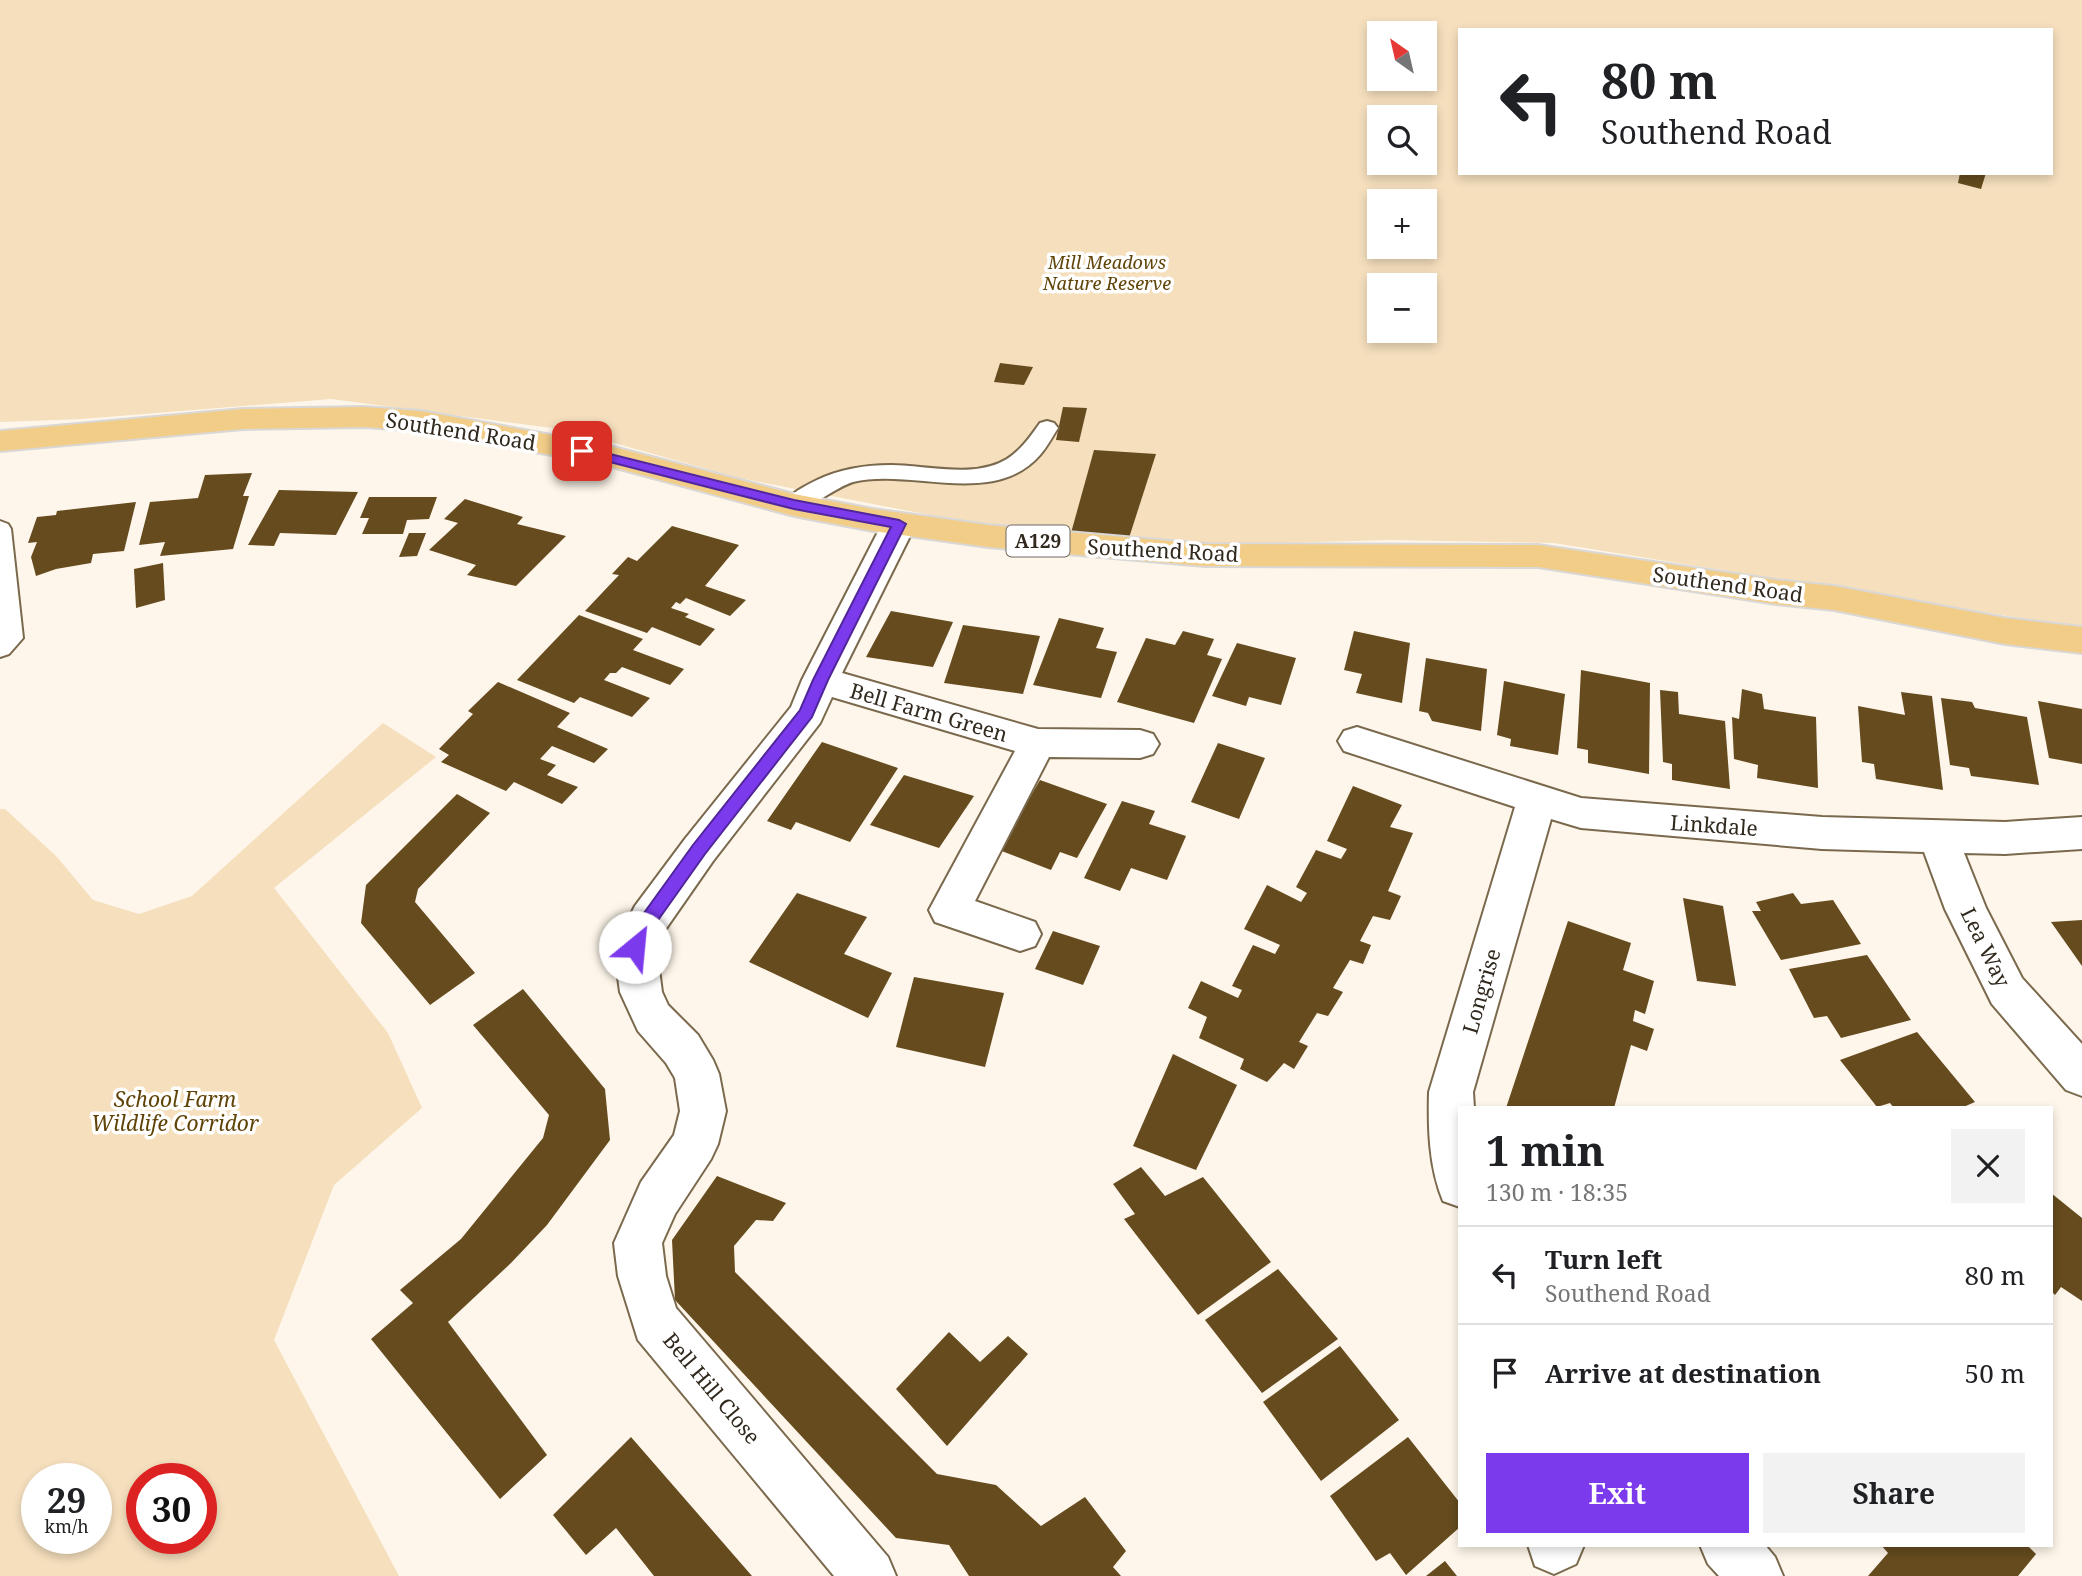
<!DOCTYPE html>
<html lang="en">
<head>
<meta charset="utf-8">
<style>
  body { margin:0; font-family:"Noto Serif",serif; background:#f2f2f2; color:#202124; height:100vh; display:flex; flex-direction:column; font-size:26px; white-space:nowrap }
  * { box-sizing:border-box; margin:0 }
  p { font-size:23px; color:#757577 }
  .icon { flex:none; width:38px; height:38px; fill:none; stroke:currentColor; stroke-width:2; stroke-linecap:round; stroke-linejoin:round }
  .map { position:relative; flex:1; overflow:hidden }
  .side { position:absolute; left:1458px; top:1106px; width:595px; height:441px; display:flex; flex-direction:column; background:#fff; border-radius:0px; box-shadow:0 4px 10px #0003 }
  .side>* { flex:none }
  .hud { position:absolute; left:1458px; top:28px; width:595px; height:147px; border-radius:0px; box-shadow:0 4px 10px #0003; background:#fff; color:#202124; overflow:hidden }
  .needle { width:46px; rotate:326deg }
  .fabs { position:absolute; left:1367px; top:21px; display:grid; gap:14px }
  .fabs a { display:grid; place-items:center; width:70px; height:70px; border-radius:0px; background:#fff; box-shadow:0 4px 10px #0003; font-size:35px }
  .speed { position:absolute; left:21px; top:1463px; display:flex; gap:14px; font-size:35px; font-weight:700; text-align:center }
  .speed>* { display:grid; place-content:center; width:91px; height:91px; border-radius:50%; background:#fff; box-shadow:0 4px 10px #0003; line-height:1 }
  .speed small { font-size:18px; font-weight:400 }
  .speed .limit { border:10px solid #d22; background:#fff; color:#111 }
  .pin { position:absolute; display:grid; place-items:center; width:60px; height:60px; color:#fff; margin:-30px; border-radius:14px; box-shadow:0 4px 10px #0006 }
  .me { position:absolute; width:77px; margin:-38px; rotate:28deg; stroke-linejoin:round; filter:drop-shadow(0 0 5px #0008) }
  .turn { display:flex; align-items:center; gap:24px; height:147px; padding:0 28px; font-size:32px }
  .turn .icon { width:91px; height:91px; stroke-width:2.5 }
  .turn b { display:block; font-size:49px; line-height:60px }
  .round { display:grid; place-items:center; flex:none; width:74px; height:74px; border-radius:0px; background:#f2f2f2 }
  .summary { display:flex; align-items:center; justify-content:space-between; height:119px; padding:0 28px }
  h1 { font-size:42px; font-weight:700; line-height:52px }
  .primary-button { display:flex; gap:14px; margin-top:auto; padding:14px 28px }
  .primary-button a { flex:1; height:80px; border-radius:0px; background:#7c3aed; color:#fff; font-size:28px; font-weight:700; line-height:80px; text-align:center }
  .primary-button a+a { background:#f2f2f2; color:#202124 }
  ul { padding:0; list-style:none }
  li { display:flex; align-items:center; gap:21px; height:98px; padding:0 28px; border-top:2px solid #e0e0e0 }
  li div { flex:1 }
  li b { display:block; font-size:26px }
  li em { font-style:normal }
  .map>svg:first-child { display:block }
</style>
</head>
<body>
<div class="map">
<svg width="2082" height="1576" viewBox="0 0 2082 1576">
  <rect width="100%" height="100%" fill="#fef6ea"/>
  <g fill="#f5dfbd" fill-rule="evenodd">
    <path d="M0,0H2082V628L1554,543L1390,540L1100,548L739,478L568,430L331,399L82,419L0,422ZM1460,30H2051V173H1460ZM1379,33H1424V79H1379ZM1379,117H1424V163H1379ZM1379,201H1424V247H1379ZM1379,285H1424V331H1379Z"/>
    <path d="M383,723L436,757L274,888L388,1033L422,1108L334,1185L274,1340L399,1576H0V809H5L57,857L93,900L139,914L192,896ZM37,1479H96V1538H37ZM142,1479H201V1538H142Z"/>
  </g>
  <g fill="#654b1e">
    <polygon points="1960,173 1986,173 1981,189 1958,183"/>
    <polygon points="1000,363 1033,367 1024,385 994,382"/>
    <polygon points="1063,407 1087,408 1079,442 1056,440"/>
    <polygon points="1094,450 1156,454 1128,541 1071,533"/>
    <polygon points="252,473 243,496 249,496 233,549 160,556 165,542 139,545 150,502 198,498 205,475"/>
    <polygon points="279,490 358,492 336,535 280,533 274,546 248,545"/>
    <polygon points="369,497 437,497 429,519 407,520 403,534 362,534 369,518 360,518"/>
    <polygon points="465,499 523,517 517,524 566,536 516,586 467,575 476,565 429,550 458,523 444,519"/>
    <polygon points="136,502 124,551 93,554 91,563 56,569 36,576 31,557 37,542 28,543 37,517 56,515 57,511"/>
    <polygon points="672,526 739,545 705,586 746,600 730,616 686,598 680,604 676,602 671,608 689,614 685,617 715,629 700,646 652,627 647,633 585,611 619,575 612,574 628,557 637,561"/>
    <polygon points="409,533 426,533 417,556 399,557"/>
    <polygon points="163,563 165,600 136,608 134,569"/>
    <polygon points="891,611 953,622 933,667 866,657"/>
    <polygon points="579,615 643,639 633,650 684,669 670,685 622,667 616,673 610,673 604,680 650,698 632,717 580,697 574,703 517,680"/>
    <polygon points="1059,618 1104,628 1096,648 1117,652 1101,698 1033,685"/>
    <polygon points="963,625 1040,636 1023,694 944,683"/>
    <polygon points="1183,631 1214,639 1207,655 1222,659 1194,723 1117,702 1146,638 1175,645"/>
    <polygon points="1354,631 1410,643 1402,703 1356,693 1362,674 1344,670"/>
    <polygon points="1237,643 1296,658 1281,705 1249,697 1246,706 1212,696"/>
    <polygon points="1426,658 1487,669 1481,731 1432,721 1428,713 1419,711"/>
    <polygon points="1581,670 1650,683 1649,774 1588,763 1588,750 1577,748"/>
    <polygon points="1504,681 1565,694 1558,755 1510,746 1511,739 1497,735"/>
    <polygon points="498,682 570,713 557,727 608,749 594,763 552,746 540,759 556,765 547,775 578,787 562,804 514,782 506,791 441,762 449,755 439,749 473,714 468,711"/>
    <polygon points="1742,689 1762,694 1764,709 1816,717 1818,788 1757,778 1758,765 1734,759 1732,717 1739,719"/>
    <polygon points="1660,690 1678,692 1679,714 1725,721 1730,789 1672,780 1672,764 1663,762"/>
    <polygon points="1901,692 1932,696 1943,790 1876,779 1874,764 1862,762 1858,706 1905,715"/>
    <polygon points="1941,698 1972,702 1975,708 2027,717 2039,785 1971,776 1969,768 1950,765"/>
    <polygon points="2038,701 2082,709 2082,764 2049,758"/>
    <polygon points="822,742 898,768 850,842 796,822 791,830 767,821"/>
    <polygon points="1218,743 1265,758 1239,819 1191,802"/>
    <polygon points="904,775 974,796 939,848 870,825"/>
    <polygon points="1040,780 1107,804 1077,858 1060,852 1051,870 999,850"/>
    <polygon points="1353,786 1402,805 1390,827 1413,833 1388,891 1401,896 1390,920 1373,916 1360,941 1371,945 1363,964 1350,960 1333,988 1343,992 1328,1016 1317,1013 1299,1042 1308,1046 1294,1069 1284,1063 1267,1082 1240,1069 1244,1059 1199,1038 1207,1017 1188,1008 1201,981 1238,998 1242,990 1232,986 1253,945 1275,954 1280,945 1244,929 1267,885 1301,902 1307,893 1296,887 1316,850 1341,859 1347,849 1327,841"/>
    <polygon points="457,794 490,813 418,889 415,902 475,973 430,1005 361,923 366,885"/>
    <polygon points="1122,801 1155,811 1149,824 1186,836 1167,880 1131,868 1120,891 1084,878"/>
    <polygon points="797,893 867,917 844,954 892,973 868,1018 749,962"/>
    <polygon points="1793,893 1801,904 1833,900 1861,944 1781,960 1752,911 1761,911 1756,902"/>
    <polygon points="1683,898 1723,906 1736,986 1697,981"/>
    <polygon points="2082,920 2082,966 2051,922"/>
    <polygon points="1568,921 1631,943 1623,970 1654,981 1645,1014 1635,1010 1633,1021 1654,1029 1647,1051 1631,1045 1614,1108 1506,1108"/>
    <polygon points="1053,931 1100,946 1083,985 1035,969"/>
    <polygon points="1867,955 1911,1020 1841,1038 1827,1016 1814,1018 1789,969"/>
    <polygon points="914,977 1004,993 985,1067 896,1047"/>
    <polygon points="523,989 605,1089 610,1140 547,1225 511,1263 448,1322 547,1455 500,1499 371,1339 413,1303 400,1290 461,1239 543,1138 549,1115 473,1025"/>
    <polygon points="1917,1032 1975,1102 1961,1108 1894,1108 1890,1103 1877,1107 1840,1060"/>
    <polygon points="1173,1054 1237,1085 1196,1170 1133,1146"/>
    <polygon points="1141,1167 1165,1196 1203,1177 1271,1262 1198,1315 1124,1219 1135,1214 1113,1184"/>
    <polygon points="717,1176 786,1203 773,1221 756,1220 734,1246 735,1272 937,1474 996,1485 1041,1526 1085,1497 1126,1551 1113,1567 1121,1576 969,1576 949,1545 896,1538 675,1300 672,1240"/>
    <polygon points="2051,1193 2082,1218 2082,1301 2061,1287 2055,1295 2051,1291"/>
    <polygon points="1278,1269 1338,1339 1262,1393 1205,1320"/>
    <polygon points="949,1332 980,1362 1008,1336 1028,1354 947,1446 896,1389"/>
    <polygon points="1340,1346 1399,1420 1321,1481 1263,1402"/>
    <polygon points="631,1437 752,1576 654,1576 616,1528 586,1555 553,1515"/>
    <polygon points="1408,1437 1460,1503 1460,1527 1406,1575 1390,1553 1376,1561 1330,1496"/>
    <polygon points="1881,1545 2027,1545 2036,1554 2018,1576 1868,1576 1888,1553"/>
    <polygon points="1445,1561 1457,1576 1426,1576"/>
  </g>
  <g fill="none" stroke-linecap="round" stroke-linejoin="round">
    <defs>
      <g id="service">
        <path d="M1047,421L1054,423L1058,428C1052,437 1047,447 1040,455C994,508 911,468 853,482C833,488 804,515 786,510L783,505C790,493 805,486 817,480C840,469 865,465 891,465C926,465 975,479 1007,459C1022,449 1030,437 1040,423Z"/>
        <polygon points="0,521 8,524 11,529 23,638 9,654 0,657"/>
      </g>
      <g id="minor">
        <polygon points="899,513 911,516 916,524 842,673 1038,729 1140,730 1153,734 1159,744 1153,754 1140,758 1049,757 975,901 1035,922 1041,934 1035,946 1020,951 935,922 929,910 1015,751 832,697 820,723 713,861 665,930 656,947 662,992 668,1005 698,1035 713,1060 719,1074 726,1111 718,1144 711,1159 675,1214 662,1243 666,1276 676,1308 888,1557 896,1576 834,1576 638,1340 618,1276 614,1243 641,1182 674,1135 680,1111 675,1078 666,1063 638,1031 620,992 614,947 635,906 685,839 791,707 802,680 882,524 887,516"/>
        <path d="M1357,727L1581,798L1822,817L2005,822L2082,817V849L2005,854L1964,853L1986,908L2022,978L2082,1044V1096L2066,1090L1992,1004L1945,909L1924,852L1822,849L1581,828L1551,819L1473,1092L1474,1108H1460V1207L1443,1201C1429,1167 1428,1129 1429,1092L1515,807L1344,751L1338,741L1344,731Z"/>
        <polygon points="1528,1545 1584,1545 1576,1564 1554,1574 1535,1566"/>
        <polygon points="1700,1545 1765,1545 1775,1557 1783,1576 1719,1576 1708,1564"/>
      </g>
      <polygon id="primary" points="364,407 421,411 606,445 794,494 873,509 988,525 1205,544 1538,545 1776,580 1834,586 2005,618 2082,627 2082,653 2005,644 1834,610 1776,604 1538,567 1205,566 988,547 873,531 794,516 605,465 421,431 364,427 243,429 0,451 0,431 243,409"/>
    </defs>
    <use href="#service" stroke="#7a694d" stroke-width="4"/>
    <use href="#minor" stroke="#7a694d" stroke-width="4"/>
    <use href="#primary" stroke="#dad8d6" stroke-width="4"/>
    <use href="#service" fill="#fff" fill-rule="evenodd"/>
    <use href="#minor" fill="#fff" fill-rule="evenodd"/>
    <use href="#primary" fill="#f2cd88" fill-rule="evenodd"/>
  </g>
  <polygon fill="#7c3aed" stroke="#51269a" stroke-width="2" points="582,447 794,500 899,520 906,524 828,680 812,717 705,854 656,923 641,952 635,955 629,952 626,947 644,913 693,845 800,710 813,680 891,527 794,509 578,454 576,451"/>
  <g text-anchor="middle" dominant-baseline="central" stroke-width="7" stroke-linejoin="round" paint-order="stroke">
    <g font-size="18" font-style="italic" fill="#604307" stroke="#fff">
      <text x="1107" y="262">Mill Meadows<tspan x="1107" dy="21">Nature Reserve</tspan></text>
    </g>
    <rect fill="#fff" stroke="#6f6962" stroke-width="2" x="1006.5" y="525.5" width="63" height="31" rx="5"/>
    <g font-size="19" font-weight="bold" fill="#31291e">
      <text x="1038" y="541">A129</text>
    </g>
    <g font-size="21" fill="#31291e" stroke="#fff">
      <text transform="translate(461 431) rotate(9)">Southend Road</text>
      <text transform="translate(1163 550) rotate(3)">Southend Road</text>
      <text transform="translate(1728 584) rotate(8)">Southend Road</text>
      <text transform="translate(929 712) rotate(16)">Bell Farm Green</text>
      <text transform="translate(1714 825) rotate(4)">Linkdale</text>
      <text transform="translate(1986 947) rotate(64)">Lea Way</text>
      <text transform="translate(1481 991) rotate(-74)">Longrise</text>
      <text transform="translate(712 1388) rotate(50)">Bell Hill Close</text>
    </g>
    <g font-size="21" font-style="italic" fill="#604307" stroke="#fff">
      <text x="175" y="1099">School Farm<tspan x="175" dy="24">Wildlife Corridor</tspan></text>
    </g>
  </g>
</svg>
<div class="fabs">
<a><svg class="needle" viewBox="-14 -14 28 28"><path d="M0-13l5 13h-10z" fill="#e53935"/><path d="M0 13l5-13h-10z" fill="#757577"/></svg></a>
<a><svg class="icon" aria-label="search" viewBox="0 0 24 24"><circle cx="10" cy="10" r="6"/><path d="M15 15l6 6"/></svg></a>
<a>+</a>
<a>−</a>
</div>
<div class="speed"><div>29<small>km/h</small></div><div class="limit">30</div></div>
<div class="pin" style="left:582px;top:451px;background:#d93025"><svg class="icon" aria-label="arrive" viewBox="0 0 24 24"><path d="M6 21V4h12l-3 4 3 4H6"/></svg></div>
<svg class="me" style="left:635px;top:947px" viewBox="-20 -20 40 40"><circle r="19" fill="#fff"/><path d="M0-13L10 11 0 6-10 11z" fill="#7c3aed"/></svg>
<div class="hud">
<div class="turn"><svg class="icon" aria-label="left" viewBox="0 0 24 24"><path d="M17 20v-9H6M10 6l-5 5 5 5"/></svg><div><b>80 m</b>Southend Road</div></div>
</div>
<section class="side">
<div class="summary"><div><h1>1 min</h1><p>130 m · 18:35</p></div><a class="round"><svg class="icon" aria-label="close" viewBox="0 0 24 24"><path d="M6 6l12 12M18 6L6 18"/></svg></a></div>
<ul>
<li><svg class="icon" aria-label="left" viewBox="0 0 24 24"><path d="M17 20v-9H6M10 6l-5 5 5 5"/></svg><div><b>Turn left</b><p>Southend Road</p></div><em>80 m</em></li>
<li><svg class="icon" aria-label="arrive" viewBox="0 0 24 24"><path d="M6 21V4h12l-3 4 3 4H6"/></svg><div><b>Arrive at destination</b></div><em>50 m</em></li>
</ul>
<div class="primary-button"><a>Exit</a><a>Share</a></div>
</section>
</div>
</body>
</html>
